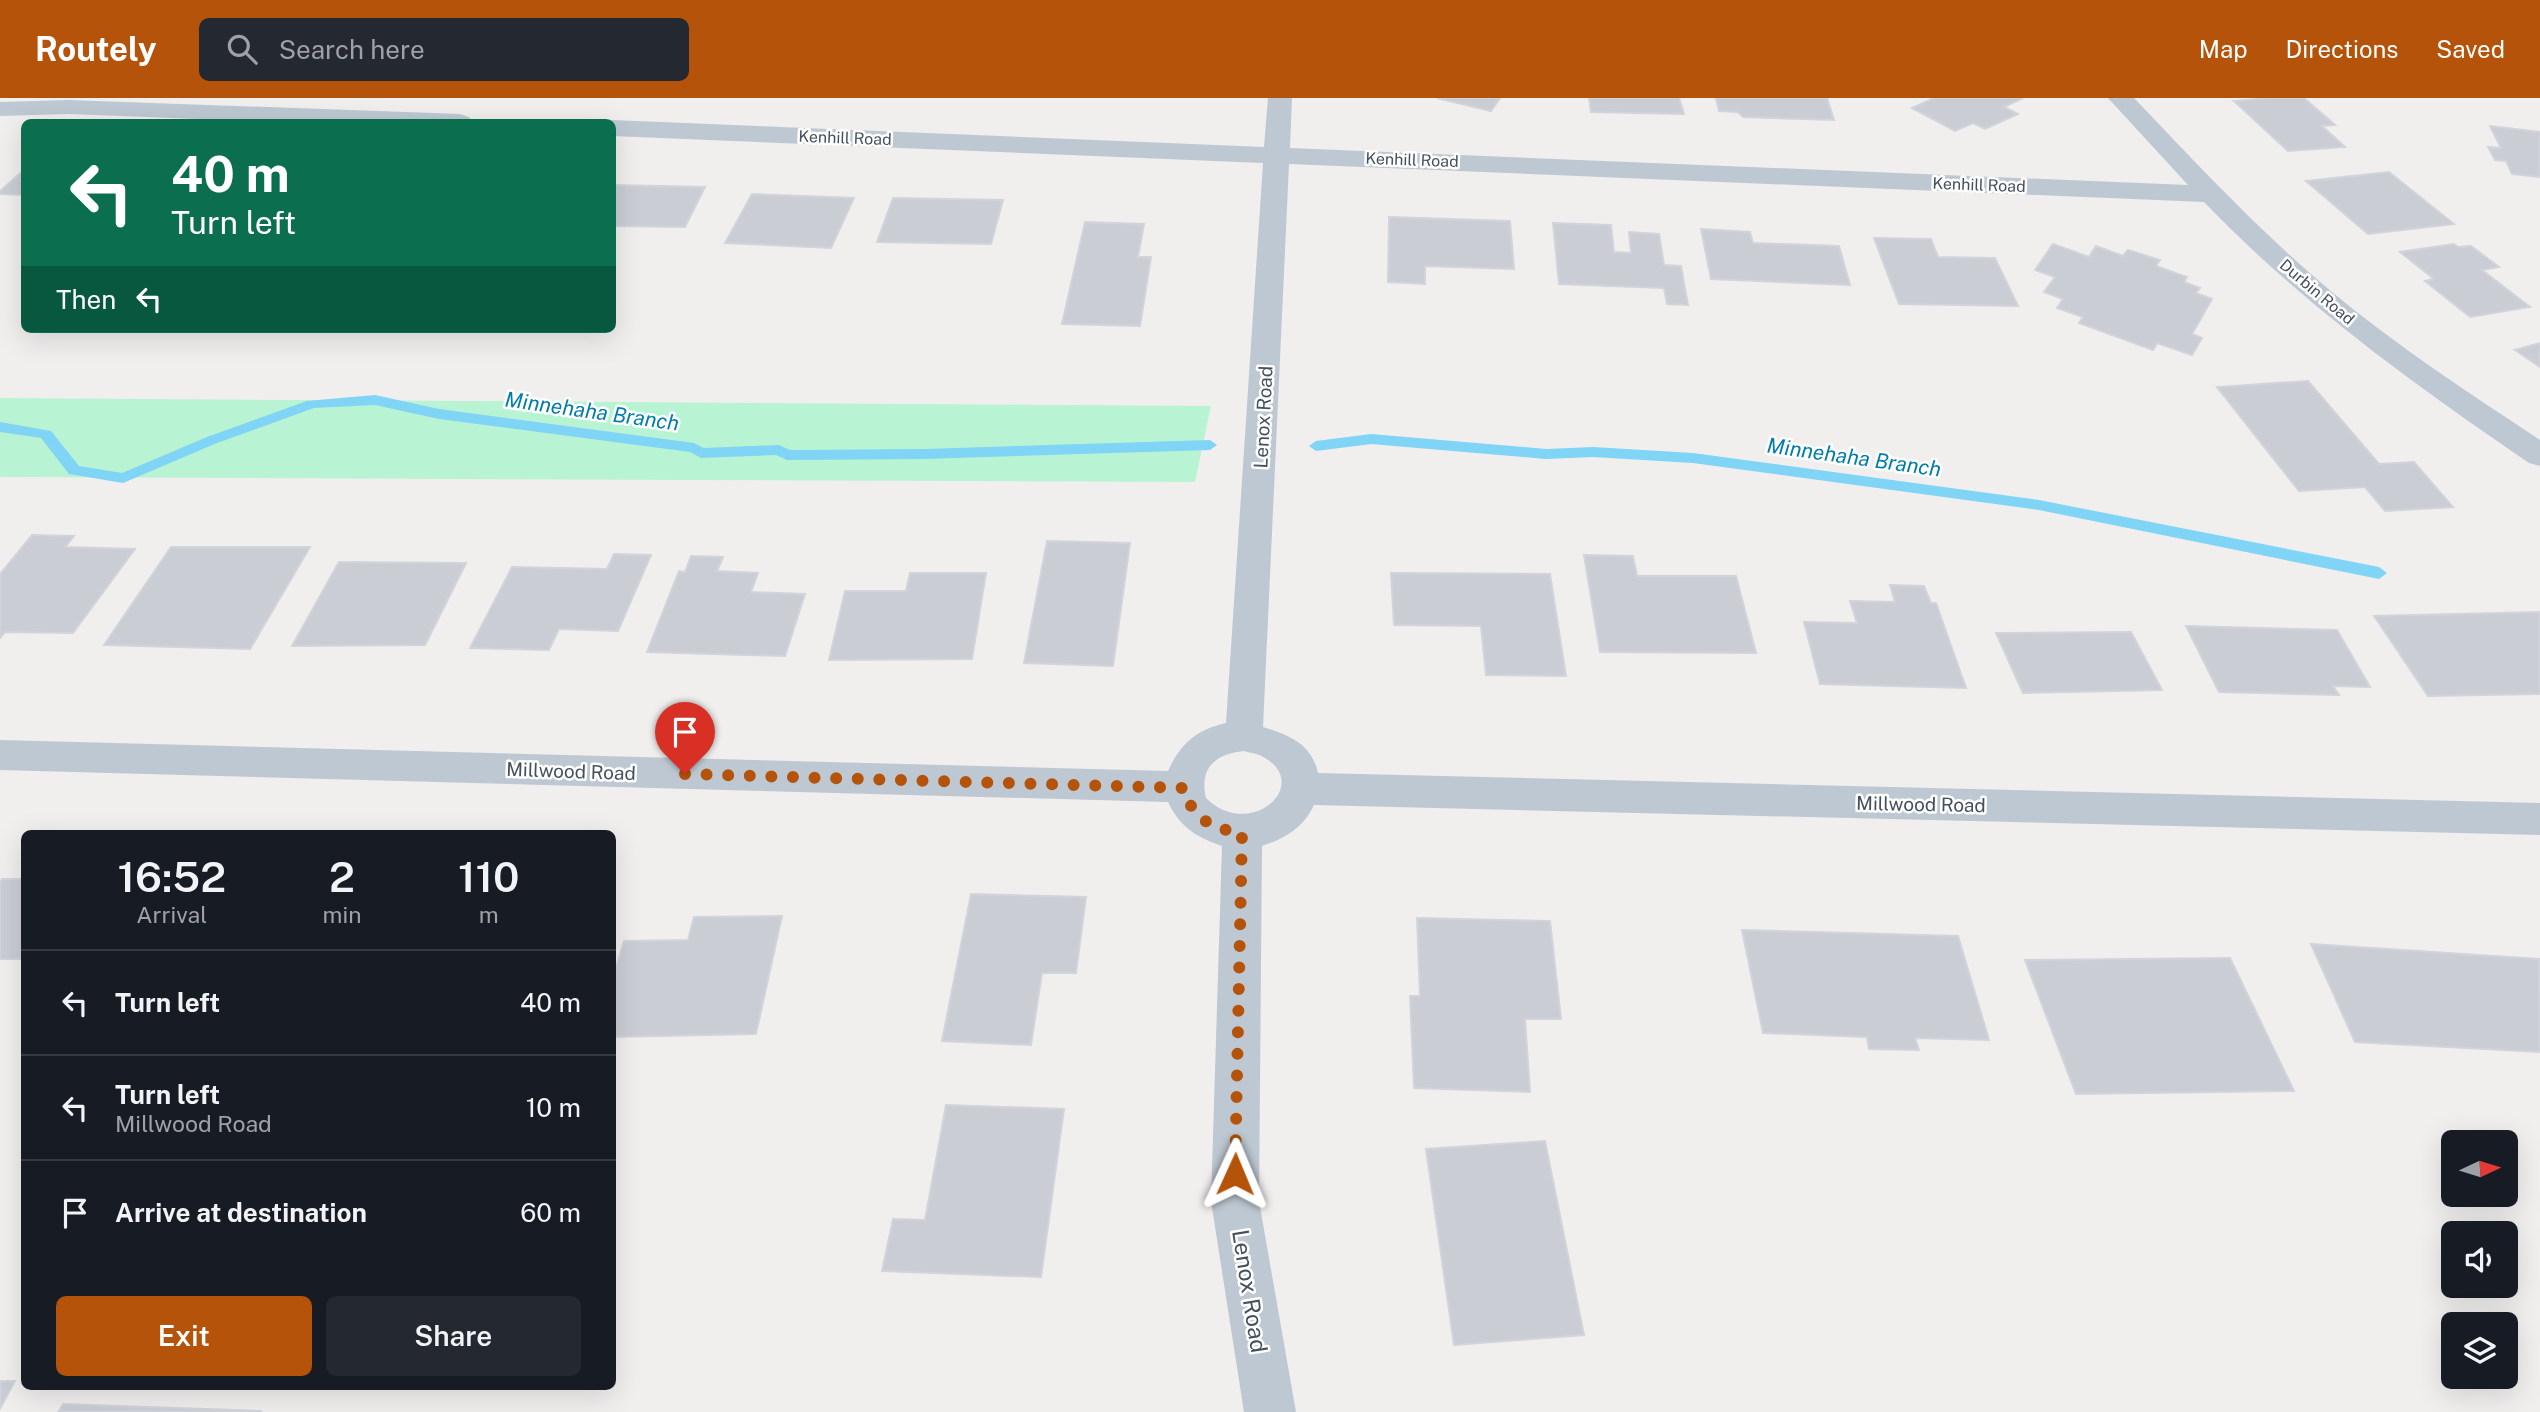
<!DOCTYPE html>
<html lang="en">
<head>
<meta charset="utf-8">
<style>
  body { margin:0; font-family:"Public Sans",sans-serif; background:#242831; color:#f1f3f6; height:100vh; display:flex; flex-direction:column; font-size:26px; white-space:nowrap }
  * { box-sizing:border-box; margin:0 }
  p { font-size:23px; color:#9ea1a6 }
  .icon { flex:none; width:38px; height:38px; fill:none; stroke:currentColor; stroke-width:2; stroke-linecap:round; stroke-linejoin:round }
  .map { position:relative; flex:1; overflow:hidden }
  .drawer { position:absolute; left:21px; top:732px; width:595px; height:560px; display:flex; flex-direction:column; background:#171b24; border-radius:10px; box-shadow:0 7px 28px #0002 }
  .drawer>* { flex:none }
  .top-card { position:absolute; left:21px; top:21px; width:595px; height:214px; border-radius:10px; box-shadow:0 7px 28px #0002; background:#0b6e4f; color:#fff; overflow:hidden }
  .needle { width:46px; rotate:86deg }
  .controls { position:absolute; left:2441px; top:1032px; display:grid; gap:14px }
  .controls a { display:grid; place-items:center; width:77px; height:77px; border-radius:10px; background:#171b24; box-shadow:0 7px 28px #0002; font-size:35px }
  .pin { position:absolute; display:grid; place-items:center; width:60px; height:60px; color:#fff; margin:-72px -30px; border-radius:50% 50% 50% 0; rotate:-45deg; box-shadow:0 0 7px #0007 }
  .pin .icon { rotate:45deg }
  .me { position:absolute; width:77px; margin:-38px; rotate:1deg; stroke-linejoin:round; filter:drop-shadow(0 0 5px #0008) }
  .turn { display:flex; align-items:center; gap:24px; height:147px; padding:0 35px; font-size:32px }
  .turn .icon { width:91px; height:91px; stroke-width:2.5 }
  .turn b { display:block; font-size:49px; line-height:60px }
  .then { display:flex; align-items:center; height:66px; padding:0 35px; background:#0003; gap:14px; font-size:26px }
  .eta { display:flex; justify-content:space-evenly; align-items:center; height:119px; text-align:center }
  .eta b { font-size:42px; font-weight:600; line-height:49px }
  .action { display:flex; gap:14px; margin-top:auto; padding:14px 35px }
  .action a { flex:1; height:80px; border-radius:10px; background:#b45309; color:#fff; font-size:28px; font-weight:600; line-height:80px; text-align:center }
  .action a+a { background:#242831; color:#f1f3f6 }
  ul { padding:0; list-style:none }
  li { display:flex; align-items:center; gap:21px; height:105px; padding:0 35px; border-top:2px solid #363941 }
  li div { flex:1 }
  li b { display:block; font-size:26px }
  li em { font-style:normal }
  header { display:flex; align-items:center; gap:42px; box-sizing:border-box; height:98px; padding:0 35px; background:#b45309; color:#fff }
  header strong { font-size:33px }
  nav { display:flex; gap:38px; margin-inline-start:auto; font-size:24px }
  .search { width:490px; height:63px; background:#242831; display:flex; align-items:center; gap:18px; box-sizing:border-box; padding:0 24px; border-radius:10px; color:#9ea1a6; font-size:26px }
  .map>svg:first-child { display:block }
</style>
</head>
<body>
<header>
<strong>Routely</strong>
<div class="search"><svg class="icon" aria-label="search" viewBox="0 0 24 24"><circle cx="10" cy="10" r="6"/><path d="M15 15l6 6"/></svg>Search here</div>
<nav><a>Map</a><a>Directions</a><a>Saved</a></nav>
</header>
<div class="map">
<svg width="2540" height="1314" viewBox="0 0 2540 1314">
  <rect width="100%" height="100%" fill="#f1eeee"/>
  <polygon fill="#b8f4d3" points="0,300 1211,308 1195,384 0,379"/>
  <g fill="none" stroke-linecap="round" stroke-linejoin="round">
    <g fill="#80d4f6" fill-rule="evenodd">
      <polygon points="375,297 439,311 694,345 704,350 779,347 790,352 924,351 1210,342 1217,347 1210,352 924,361 787,362 776,357 701,360 690,354 439,321 375,307 314,310 217,345 123,385 69,376 41,340 0,334 0,324 51,333 79,368 122,375 207,339 307,303"/>
      <polygon points="1371,336 1546,351 1593,349 1693,355 2039,402 2379,469 2387,475 2379,481 2039,412 1693,365 1593,359 1546,361 1371,346 1316,353 1309,348 1316,343"/>
    </g>
  </g>
  <g fill="#cacdd4" stroke="#d2d4db" stroke-width="2">
    <polygon points="1437,0 1500,0 1491,13"/>
    <polygon points="1589,0 1679,0 1684,16 1591,14"/>
    <polygon points="1716,0 1827,0 1834,22 1743,19 1738,14 1719,13"/>
    <polygon points="1934,0 2023,0 2004,9 2018,16 1985,31 1973,25 1955,33 1912,10"/>
    <polygon points="2271,0 2304,0 2335,27 2322,28 2345,49 2288,53 2234,3"/>
    <polygon points="2490,28 2540,34 2540,79 2512,76 2506,63 2495,62 2488,49 2501,50"/>
    <polygon points="24,72 24,97 0,96 0,93"/>
    <polygon points="2389,74 2454,126 2368,136 2306,83"/>
    <polygon points="612,87 705,89 685,129 612,128"/>
    <polygon points="752,96 854,100 831,150 725,145"/>
    <polygon points="893,100 1003,102 991,146 877,144"/>
    <polygon points="1389,119 1510,123 1514,171 1425,168 1425,186 1388,184"/>
    <polygon points="1085,124 1144,126 1138,159 1151,159 1140,228 1062,226"/>
    <polygon points="1553,125 1611,127 1614,154 1631,155 1629,134 1659,136 1664,167 1681,168 1688,207 1667,206 1664,190 1559,186"/>
    <polygon points="1701,131 1750,134 1753,145 1839,148 1850,187 1711,181"/>
    <polygon points="1874,140 1931,141 1938,159 1995,160 2018,208 1899,206"/>
    <polygon points="2053,146 2089,159 2096,148 2123,158 2128,152 2160,162 2156,168 2187,179 2184,184 2200,190 2196,195 2212,201 2192,236 2202,240 2192,257 2157,245 2153,252 2079,225 2083,219 2057,210 2063,201 2044,194 2055,179 2035,172"/>
    <polygon points="2454,146 2458,149 2471,148 2499,169 2482,172 2530,209 2470,219 2425,183 2434,181 2400,154"/>
    <polygon points="2540,245 2540,269 2515,252"/>
    <polygon points="2308,283 2379,366 2414,364 2453,409 2385,413 2365,389 2299,393 2217,289"/>
    <polygon points="32,437 74,438 65,449 135,451 73,535 5,534 0,540 0,476"/>
    <polygon points="1047,443 1130,445 1113,568 1024,565"/>
    <polygon points="171,449 310,449 250,551 104,547"/>
    <polygon points="614,456 651,457 618,533 559,531 549,552 470,550 512,469 607,471"/>
    <polygon points="1584,457 1633,458 1637,478 1736,478 1756,555 1600,554"/>
    <polygon points="691,458 723,459 717,473 758,475 751,494 805,496 785,558 647,554 679,473 685,474"/>
    <polygon points="339,464 466,465 425,547 292,548"/>
    <polygon points="910,475 986,475 972,561 829,562 845,493 906,493"/>
    <polygon points="1391,475 1550,476 1566,578 1486,577 1481,528 1394,527"/>
    <polygon points="1890,487 1924,488 1931,505 1936,505 1966,590 1820,586 1804,524 1857,525 1850,503 1895,504"/>
    <polygon points="2540,514 2540,596 2428,598 2374,518"/>
    <polygon points="2186,528 2337,532 2370,589 2333,588 2339,597 2219,594"/>
    <polygon points="2131,534 2162,592 2023,595 1996,535"/>
    <polygon points="2,781 24,781 24,861 0,861 0,784"/>
    <polygon points="971,796 1086,799 1076,875 1042,875 1031,947 942,943"/>
    <polygon points="782,818 756,936 612,939 612,883 624,843 688,842 694,819"/>
    <polygon points="1417,820 1550,823 1561,921 1525,921 1530,994 1414,990 1410,898 1420,898"/>
    <polygon points="1742,832 1958,838 1989,942 1915,940 1919,952 1869,951 1867,939 1763,935"/>
    <polygon points="2311,846 2539,861 2540,954 2355,944"/>
    <polygon points="2230,860 2294,993 2076,996 2025,862"/>
    <polygon points="946,1007 1064,1011 1041,1179 882,1173 893,1121 925,1122"/>
    <polygon points="1545,1043 1584,1237 1454,1247 1426,1051"/>
    <polygon points="0,1283 15,1283 0,1311"/>
    <polygon points="63,1306 262,1313 58,1314"/>
  </g>
  <g fill="none" stroke-linecap="round" stroke-linejoin="round">
    <g fill="#bdc8d2" fill-rule="evenodd">
      <path d="M1268,0H1292L1290,50L2188,87L2108,0H2134C2198,67 2261,135 2332,194C2397,248 2469,295 2540,342V368L2529,365C2413,286 2301,205 2204,104L1289,66L1263,629C1289,637 1312,646 1318,675L2540,705V737L1314,707C1303,730 1286,740 1262,748L1259,1103L1296,1314H1244L1211,1103L1222,748C1196,739 1180,729 1168,704L0,672V642L1168,673C1181,645 1196,632 1226,625L1263,65L612,38V24H603L612,22L1264,49ZM1244,653C1250,655 1260,656 1265,660C1312,688 1249,743 1206,700C1199,670 1215,656 1244,653Z"/>
      <polygon points="69,2 460,16 469,19 473,24 277,24 69,16 0,18 0,4"/>
    </g>
  </g>
  <g fill="none" stroke-linecap="round" stroke-linejoin="round">
    <path stroke="#b45309" stroke-width="12" stroke-dasharray="0 21.6" d="M685,676L1184,690C1191,720 1212,731 1242,735L1235,1076"/>
  </g>
  <g text-anchor="middle" dominant-baseline="central" stroke-width="5" stroke-linejoin="round" paint-order="stroke">
    <g font-size="16" fill="#44505e" stroke="#fff">
      <text transform="translate(845 40) rotate(2)">Kenhill Road</text>
      <text transform="translate(1412 62) rotate(2)">Kenhill Road</text>
      <text transform="translate(1979 87) rotate(2)">Kenhill Road</text>
      <text transform="translate(2317 194) rotate(40)">Durbin Road</text>
    </g>
    <g font-size="19" fill="#44505e" stroke="#fff">
      <text transform="translate(1263 319) rotate(-87)">Lenox Road</text>
      <text transform="translate(571 673) rotate(2)">Millwood Road</text>
      <text transform="translate(1921 706) rotate(1)">Millwood Road</text>
    </g>
    <g font-size="21" font-style="italic" fill="#017cae" stroke="#fff">
      <text transform="translate(592 313) rotate(8)">Minnehaha Branch</text>
      <text transform="translate(1854 359) rotate(8)">Minnehaha Branch</text>
    </g>
    <g font-size="23" fill="#44505e" stroke="#fff">
      <text transform="translate(1250 1193) rotate(81)">Lenox Road</text>
    </g>
  </g>
</svg>
<div class="controls">
<a><svg class="needle" viewBox="-14 -14 28 28"><path d="M0-13l5 13h-10z" fill="#e53935"/><path d="M0 13l5-13h-10z" fill="#9ea1a6"/></svg></a>
<a><svg class="icon" aria-label="sound" viewBox="0 0 24 24"><path d="M4 9h4l5-4v14l-5-4H4zM17 9q2 3 0 6"/></svg></a>
<a><svg class="icon" aria-label="layers" viewBox="0 0 24 24"><path d="M12 4l9 5-9 5-9-5zM3 14l9 5 9-5"/></svg></a>
</div>
<div class="pin" style="left:685px;top:676px;background:#d93025"><svg class="icon" aria-label="arrive" viewBox="0 0 24 24"><path d="M6 21V4h12l-3 4 3 4H6"/></svg></div>
<svg class="me" style="left:1235px;top:1076px" viewBox="-20 -20 40 40"><path d="M0-17L14 15 0 8-14 15z" fill="#b45309" stroke="#fff" stroke-width="4"/></svg>
<div class="top-card">
<div class="turn"><svg class="icon" aria-label="left" viewBox="0 0 24 24"><path d="M17 20v-9H6M10 6l-5 5 5 5"/></svg><div><b>40 m</b>Turn left</div></div>
<div class="then">Then<svg class="icon" aria-label="left" viewBox="0 0 24 24"><path d="M17 20v-9H6M10 6l-5 5 5 5"/></svg></div>
</div>
<section class="drawer">
<div class="eta">
<div><b>16:52</b><p>Arrival</p></div>
<div><b>2</b><p>min</p></div>
<div><b>110</b><p>m</p></div>
</div>
<ul>
<li><svg class="icon" aria-label="left" viewBox="0 0 24 24"><path d="M17 20v-9H6M10 6l-5 5 5 5"/></svg><div><b>Turn left</b></div><em>40 m</em></li>
<li><svg class="icon" aria-label="left" viewBox="0 0 24 24"><path d="M17 20v-9H6M10 6l-5 5 5 5"/></svg><div><b>Turn left</b><p>Millwood Road</p></div><em>10 m</em></li>
<li><svg class="icon" aria-label="arrive" viewBox="0 0 24 24"><path d="M6 21V4h12l-3 4 3 4H6"/></svg><div><b>Arrive at destination</b></div><em>60 m</em></li>
</ul>
<div class="action"><a>Exit</a><a>Share</a></div>
</section>
</div>
</body>
</html>
